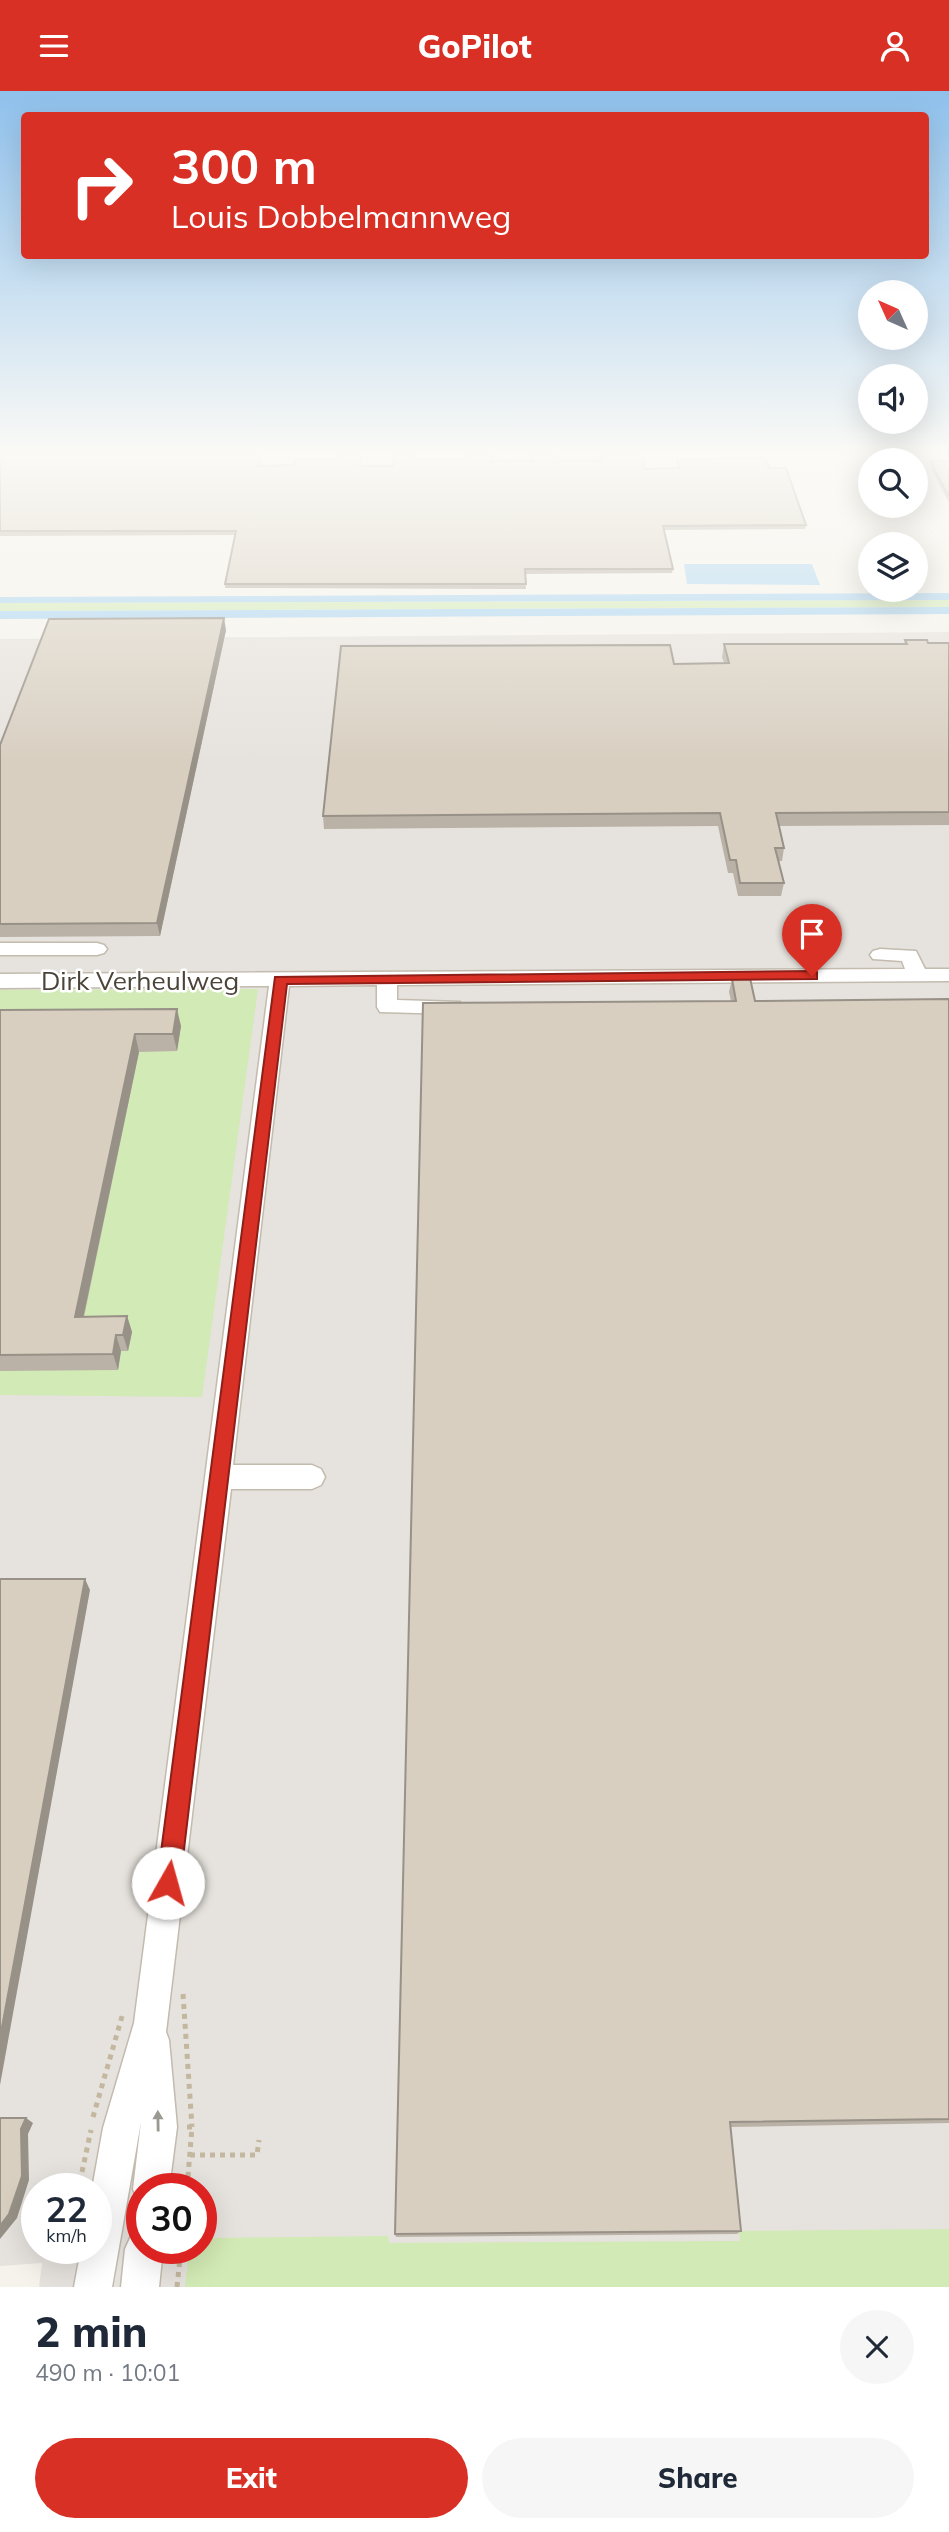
<!DOCTYPE html>
<html lang="en">
<head>
<meta charset="utf-8">
<style>
  body { margin:0; font-family:Mulish,sans-serif; background:#f6f6f7; color:#1f2937; height:100vh; display:flex; flex-direction:column; font-size:26px; white-space:nowrap }
  * { box-sizing:border-box; margin:0 }
  p { font-size:23px; color:#747a83 }
  .icon { flex:none; width:38px; height:38px; fill:none; stroke:currentColor; stroke-width:2; stroke-linecap:round; stroke-linejoin:round }
  .map { position:relative; height:2196px; overflow:hidden }
  .sheet { display:flex; flex-direction:column; background:#fff; flex:1 }
  .sheet>* { flex:none }
  .guide { position:absolute; left:21px; top:21px; width:908px; height:147px; border-radius:7px; box-shadow:0 7px 28px #0002; background:#d93025; color:#fff; overflow:hidden }
  .needle { width:46px; rotate:315deg }
  .tools { position:absolute; left:858px; top:189px; display:grid; gap:14px }
  .tools a { display:grid; place-items:center; width:70px; height:70px; border-radius:50%; background:#fff; box-shadow:0 7px 28px #0002; font-size:35px }
  .speed { position:absolute; left:21px; top:2082px; display:flex; gap:14px; font-size:35px; font-weight:700; text-align:center }
  .speed>* { display:grid; place-content:center; width:91px; height:91px; border-radius:50%; background:#fff; box-shadow:0 7px 28px #0002; line-height:1 }
  .speed small { font-size:18px; font-weight:400 }
  .speed .limit { border:10px solid #d22; background:#fff; color:#111 }
  .pin { position:absolute; display:grid; place-items:center; width:60px; height:60px; color:#fff; margin:-72px -30px; border-radius:50% 50% 50% 0; rotate:-45deg; box-shadow:0 0 7px #0007 }
  .pin .icon { rotate:45deg }
  .me { position:absolute; width:77px; margin:-38px; rotate:7deg; stroke-linejoin:round; filter:drop-shadow(0 0 5px #0008) }
  .turn { display:flex; align-items:center; gap:24px; height:147px; padding:0 35px; font-size:32px }
  .turn .icon { width:91px; height:91px; stroke-width:2.5 }
  .turn b { display:block; font-size:49px; line-height:60px }
  .round { display:grid; place-items:center; flex:none; width:74px; height:74px; border-radius:37px; background:#f6f6f7 }
  .summary { display:flex; align-items:center; justify-content:space-between; height:119px; padding:0 35px }
  h1 { font-size:42px; font-weight:800; line-height:52px }
  .action { display:flex; gap:14px; margin-top:auto; padding:14px 35px }
  .action a { flex:1; height:80px; border-radius:42px; background:#d93025; color:#fff; font-size:28px; font-weight:800; line-height:80px; text-align:center }
  .action a+a { background:#f6f6f7; color:#1f2937 }
  header { display:flex; justify-content:space-between; align-items:center; height:91px; padding:0 35px; background:#d93025; color:#fff; font-size:32px; font-weight:800 }
  .map>svg:first-child { display:block }
</style>
</head>
<body>
<header><svg class="icon" aria-label="menu" viewBox="0 0 24 24"><path d="M4 6h16M4 12h16M4 18h16"/></svg>GoPilot<svg class="icon" aria-label="person" viewBox="0 0 24 24"><circle cx="12" cy="8" r="4"/><path d="M4 21q1-7 8-7t8 7"/></svg></header>
<div class="map">
<svg width="949" height="2196" viewBox="0 0 949 2196">
  <rect width="100%" height="100%" fill="#f6f3ec"/>
  <path fill="#e6e2dd" fill-rule="evenodd" d="M949,541V2196H39L42,2172L0,2175V548ZM37,2098H96V2158H37ZM142,2098H201V2158H142Z"/>
  <g fill="#d2eab5">
    <polygon points="949,509 949,516 0,520 0,512"/>
    <polygon points="258,898 202,1306 0,1304 0,899"/>
    <polygon points="949,2138 949,2196 185,2196 189,2158 201,2158 201,2147 388,2145 389,2152 740,2150 739,2140"/>
  </g>
  <g fill="#a9d4f2">
    <polygon points="684,473 812,473 820,494 687,493"/>
    <polygon points="949,502 949,509 0,512 0,506"/>
    <polygon points="949,516 949,523 0,528 0,520"/>
  </g>
  <g fill="none" stroke-linecap="round" stroke-linejoin="round">
    <defs>
      <g id="minor">
        <polygon points="0,852 97,852 104,854 107,858 104,862 97,864 0,864"/>
        <polygon points="880,858 916,860 925,878 949,878 949,890 397,894 397,909 460,911 463,916 460,921 453,923 380,921 377,916 377,894 289,895 233,1374 312,1374 321,1378 325,1386 321,1394 312,1398 231,1398 166,1941 169,1949 177,2036 169,2098 142,2098 142,2113 138,2111 133,2098 141,2031 112,2196 74,2196 81,2158 96,2158 96,2098 92,2098 103,2037 134,1932 269,895 0,897 0,883 905,878 902,870 873,868 870,864 873,860"/>
        <polygon points="142,2140 142,2158 163,2158 159,2196 121,2196 125,2158 131,2145"/>
      </g>
    </defs>
    <use href="#minor" stroke="#c2bbae" stroke-width="3"/>
    <g stroke="#c4b79f" stroke-width="5" stroke-dasharray="5 5" stroke-linecap="butt">
      <polyline points="183,1903 192,2036"/>
      <polyline points="93,2026 123,1922"/>
      <polyline points="187,2036 192,2036 187,2098"/>
      <polyline points="190,2064 257,2064 259,2049"/>
      <polyline points="82,2081 91,2039"/>
      <polyline points="177,2196 181,2158"/>
    </g>
    <use href="#minor" fill="#fff" fill-rule="evenodd"/>
  </g>
  <g fill="#bab2a6">
    <polygon points="0,365 262,365 260,375 393,375 415,368 532,370 531,365 556,365 557,370 600,370 599,365 642,365 645,378 678,378 677,368 769,377 806,434 805,438 664,439 673,478 672,482 525,483 526,498 225,497 225,493 235,444 0,445"/>
    <polygon points="930,370 949,370 949,412 929,374"/>
    <polygon points="226,539 160,845 0,846 0,654"/>
    <polygon points="905,549 928,552 949,552 949,734 779,735 784,757 782,770 779,770 784,792 781,805 738,805 733,782 728,782 718,735 324,738 323,725 674,573 724,572 722,566 724,553 904,553"/>
    <polygon points="732,888 755,910 949,908 949,2032 730,2036 741,2140 737,2143 396,2146 395,2143 731,910 729,901"/>
    <polygon points="0,919 181,935 177,960 139,961 84,1226 127,1225 132,1241 128,1260 121,1260 118,1279 0,1280"/>
  </g>
  <g fill="#979187">
    <polygon points="224,527 226,539 160,845 157,832"/>
    <polygon points="177,918 181,935 177,960 173,943"/>
    <polygon points="135,943 139,961 80,1242 75,1226"/>
    <polygon points="127,1225 132,1241 128,1260 123,1244"/>
    <polygon points="116,1244 121,1260 118,1279 113,1263"/>
    <polygon points="85,1488 90,1499 0,1994 0,1947"/>
    <polygon points="26,2027 33,2032 28,2043 29,2089 17,2127 0,2148 0,2135 21,2038"/>
  </g>
  <g fill="#d8cfc1" stroke="#979187" stroke-width="2">
    <polygon points="0,365 260,365 258,375 294,374 295,368 338,368 338,365 361,365 360,375 393,375 394,365 415,365 415,368 468,368 468,365 492,365 492,370 533,370 532,365 556,365 557,370 601,370 600,365 642,365 645,378 679,377 677,368 765,367 769,377 786,377 806,434 663,435 673,478 525,478 526,493 225,493 236,440 0,440"/>
    <polygon points="930,370 949,370 949,406"/>
    <polygon points="224,527 157,832 0,833 0,654 49,528"/>
    <polygon points="905,549 927,549 928,552 949,552 949,721 776,722 784,757 775,757 784,792 740,792 736,769 730,769 720,722 323,725 341,555 670,554 674,573 729,572 724,553 907,553"/>
    <polygon points="750,887 755,910 949,908 949,2028 730,2031 741,2140 395,2143 423,912 736,910 732,888"/>
    <polygon points="177,918 173,943 135,943 75,1226 127,1225 123,1244 116,1244 113,1263 0,1264 0,919"/>
    <polygon points="0,1488 85,1488 0,1947"/>
    <polygon points="0,2027 26,2027 21,2038 22,2085 9,2123 0,2135"/>
  </g>
  <defs><path id="oneway-solid" d="M-6-.8H1V-3.2L6.5 0L1 3.2V.8H-6Z" transform="scale(1.75)"/></defs>
  <use fill="#9c9892" href="#oneway-solid" transform="translate(158 2030) rotate(-91)"/>
  <linearGradient id="sky" x2="0" y2="1"><stop stop-color="#8fc1ec"/><stop offset="0.54" stop-color="#fbfaf6"/><stop offset="1" stop-color="#fbfaf6" stop-opacity="0"/></linearGradient>
  <rect width="949" height="672" fill="url(#sky)"/>
  <polygon fill="#d93025" stroke="#8d1f18" stroke-width="2" points="812,880 817,881 817,888 287,893 180,1792 176,1800 168,1804 160,1800 157,1792 275,886"/>
  <g text-anchor="middle" dominant-baseline="central" stroke-width="5" stroke-linejoin="round" paint-order="stroke">
    <g font-size="26" fill="#4b4439" stroke="#fff">
      <text x="140" y="889">Dirk Verheulweg</text>
    </g>
  </g>
</svg>
<div class="tools">
<a><svg class="needle" viewBox="-14 -14 28 28"><path d="M0-13l5 13h-10z" fill="#e53935"/><path d="M0 13l5-13h-10z" fill="#747a83"/></svg></a>
<a><svg class="icon" aria-label="sound" viewBox="0 0 24 24"><path d="M4 9h4l5-4v14l-5-4H4zM17 9q2 3 0 6"/></svg></a>
<a><svg class="icon" aria-label="search" viewBox="0 0 24 24"><circle cx="10" cy="10" r="6"/><path d="M15 15l6 6"/></svg></a>
<a><svg class="icon" aria-label="layers" viewBox="0 0 24 24"><path d="M12 4l9 5-9 5-9-5zM3 14l9 5 9-5"/></svg></a>
</div>
<div class="speed"><div>22<small>km/h</small></div><div class="limit">30</div></div>
<div class="pin" style="left:812px;top:885px;background:#d93025"><svg class="icon" aria-label="arrive" viewBox="0 0 24 24"><path d="M6 21V4h12l-3 4 3 4H6"/></svg></div>
<svg class="me" style="left:168px;top:1792px" viewBox="-20 -20 40 40"><circle r="19" fill="#fff"/><path d="M0-13L10 11 0 6-10 11z" fill="#d93025"/></svg>
<div class="guide">
<div class="turn"><svg class="icon" aria-label="right" viewBox="0 0 24 24"><path d="M7 20v-9h11M14 6l5 5-5 5"/></svg><div><b>300 m</b>Louis Dobbelmannweg</div></div>
</div>
</div>
<section class="sheet">
<div class="summary"><div><h1>2 min</h1><p>490 m · 10:01</p></div><a class="round"><svg class="icon" aria-label="close" viewBox="0 0 24 24"><path d="M6 6l12 12M18 6L6 18"/></svg></a></div>
<div class="action"><a>Exit</a><a>Share</a></div>
</section>
</body>
</html>
